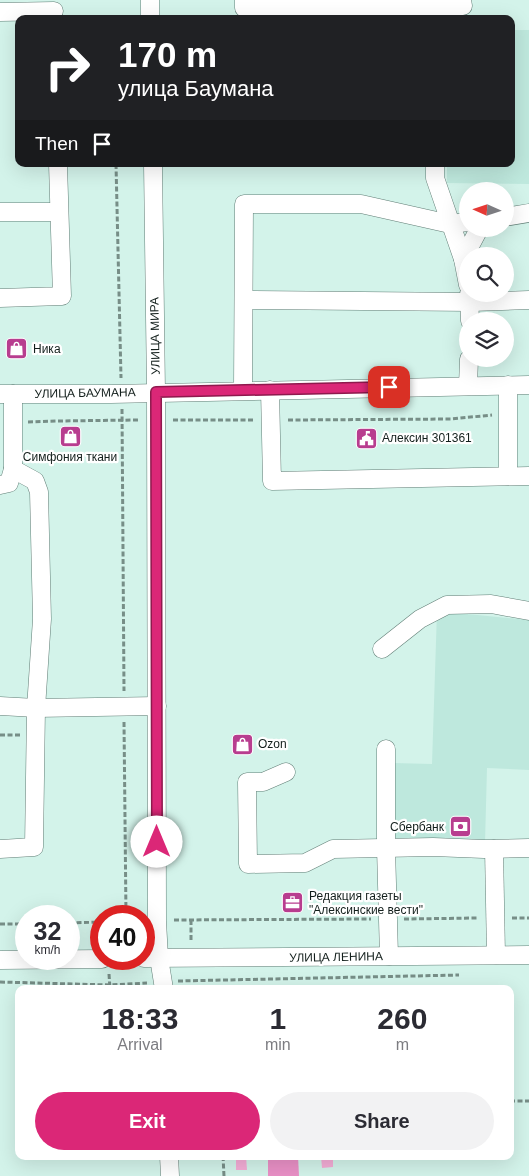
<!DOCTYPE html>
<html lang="en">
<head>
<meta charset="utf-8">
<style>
  body { margin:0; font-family:Arial,sans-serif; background:#f2f2f3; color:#2b2b33; height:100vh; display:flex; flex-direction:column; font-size:19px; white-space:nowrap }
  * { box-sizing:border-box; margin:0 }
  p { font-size:16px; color:#7c7c81 }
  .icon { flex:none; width:28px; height:28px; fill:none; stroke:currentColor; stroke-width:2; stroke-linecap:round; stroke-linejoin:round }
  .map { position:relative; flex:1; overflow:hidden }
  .sheet { position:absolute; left:15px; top:985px; width:499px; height:175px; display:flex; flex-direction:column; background:#fff; border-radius:10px; box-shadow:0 5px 20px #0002 }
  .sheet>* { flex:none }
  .hud { position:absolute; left:15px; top:15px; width:500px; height:152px; border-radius:10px; box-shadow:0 5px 20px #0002; background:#202124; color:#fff; overflow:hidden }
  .needle { width:32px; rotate:273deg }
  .tools { position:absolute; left:459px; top:182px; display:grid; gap:10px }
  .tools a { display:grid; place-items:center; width:55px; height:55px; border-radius:50%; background:#fff; box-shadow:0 5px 20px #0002; font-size:25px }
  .speed { position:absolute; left:15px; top:905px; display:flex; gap:10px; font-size:25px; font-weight:700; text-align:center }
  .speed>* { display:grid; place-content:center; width:65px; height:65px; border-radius:50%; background:#fff; box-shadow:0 5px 20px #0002; line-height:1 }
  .speed small { font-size:12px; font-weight:400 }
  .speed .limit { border:8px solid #d22; background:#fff; color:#111 }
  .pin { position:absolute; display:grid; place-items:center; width:42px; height:42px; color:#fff; margin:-21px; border-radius:10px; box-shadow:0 2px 8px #0006 }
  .me { position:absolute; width:55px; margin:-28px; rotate:0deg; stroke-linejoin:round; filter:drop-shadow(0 0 4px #0008) }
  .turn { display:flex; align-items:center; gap:18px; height:105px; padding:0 20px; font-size:22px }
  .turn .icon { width:65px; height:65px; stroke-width:2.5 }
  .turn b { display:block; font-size:35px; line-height:42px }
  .then { display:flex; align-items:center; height:48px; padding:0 20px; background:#0003; gap:10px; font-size:19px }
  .eta { display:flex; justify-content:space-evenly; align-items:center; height:85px; text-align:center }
  .eta b { font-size:30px; font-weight:700; line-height:35px }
  .primary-button { display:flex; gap:10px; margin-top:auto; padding:10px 20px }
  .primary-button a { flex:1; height:58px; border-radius:30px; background:#db2777; color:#fff; font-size:20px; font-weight:700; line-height:58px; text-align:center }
  .primary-button a+a { background:#f2f2f3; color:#2b2b33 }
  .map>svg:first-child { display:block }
</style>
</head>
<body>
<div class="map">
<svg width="529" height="1176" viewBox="0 0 529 1176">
  <rect width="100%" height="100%" fill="#d3f3ea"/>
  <g fill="#bee8dd">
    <polygon points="511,30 529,30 529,184 447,183 447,164 511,164"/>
    <polygon points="437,611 529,620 529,770 487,768 485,843 392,843 393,763 432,764"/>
  </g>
  <g fill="#f4add6">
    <polygon points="236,1156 246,1156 247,1170 236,1170"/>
    <polygon points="321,1156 333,1156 333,1167 322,1168"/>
  </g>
  <polygon fill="#e990c6" points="268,1156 298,1156 299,1176 268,1176"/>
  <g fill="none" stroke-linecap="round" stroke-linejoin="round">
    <defs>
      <g id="minor">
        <polyline points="150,0 150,19"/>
        <polyline points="244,0 244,8 463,6 462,0"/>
        <polyline points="0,12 54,11"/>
        <polyline points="153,164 156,392 157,921 159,958 164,989"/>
        <polyline points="435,164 435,178 463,259"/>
        <polyline points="0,212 59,212"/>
        <polyline points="505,217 529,213"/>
        <polyline points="468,285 463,259 479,229"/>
        <polyline points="469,294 470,321"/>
        <polyline points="0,298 62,296 58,164"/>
        <polyline points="244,300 471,302 529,300"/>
        <polyline points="468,386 469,359"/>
        <polyline points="243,390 244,204 361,204 450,224 468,222"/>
        <polyline points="270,390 272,481 529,476"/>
        <polyline points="0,394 111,394 529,385"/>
        <polyline points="508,476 508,385"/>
        <polyline points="0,485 9,483 13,469 13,394"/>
        <polyline points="382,649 420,619 447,605 491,604 529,611"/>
        <polyline points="0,706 36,708 157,706"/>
        <polyline points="386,749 386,848 389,956"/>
        <polyline points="286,772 263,782 247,782 248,864 305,863 333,849 433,847 484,849 529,848"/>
        <polyline points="0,849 34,847 36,708 42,619 39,492 35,481 13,469"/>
        <polyline points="494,849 496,955"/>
        <polyline points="144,958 529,955"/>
        <polyline points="0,960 102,959"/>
        <polyline points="169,1156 170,1176"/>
      </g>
    </defs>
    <use href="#minor" stroke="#617e76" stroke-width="19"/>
    <g stroke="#778e87" stroke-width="3" stroke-dasharray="5 2.5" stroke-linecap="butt">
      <polyline points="116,164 121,378"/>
      <polyline points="122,409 124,691"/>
      <polyline points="173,420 254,420"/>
      <polyline points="288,420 451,419 492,415"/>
      <polyline points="28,422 56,421 139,420"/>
      <polyline points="124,722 126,916"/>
      <polyline points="0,735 20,735"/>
      <polyline points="512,918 529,918"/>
      <polyline points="404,919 478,918"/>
      <polyline points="174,920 371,919"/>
      <polyline points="191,920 191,942"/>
      <polyline points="69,923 101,922"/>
      <polyline points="0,924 26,924"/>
      <polyline points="109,974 110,989"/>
      <polyline points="178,981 459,975"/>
      <polyline points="0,982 110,985 147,983"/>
      <polyline points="510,1101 529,1101"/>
      <polyline points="223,1156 224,1176"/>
    </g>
    <use href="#minor" stroke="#fff" stroke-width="18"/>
  </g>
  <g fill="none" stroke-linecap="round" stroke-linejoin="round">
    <defs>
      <polyline id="route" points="157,842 156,392 389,387"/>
    </defs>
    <use href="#route" stroke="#8e194d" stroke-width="12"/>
    <use href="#route" stroke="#db2777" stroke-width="9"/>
  </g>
  <defs>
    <symbol id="shop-square" viewBox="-11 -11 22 22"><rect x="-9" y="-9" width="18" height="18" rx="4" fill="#b83d8f" stroke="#fff"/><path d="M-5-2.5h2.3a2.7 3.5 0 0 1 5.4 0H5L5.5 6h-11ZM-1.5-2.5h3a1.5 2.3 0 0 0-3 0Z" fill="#fff"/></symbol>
    <symbol id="civic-square" viewBox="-11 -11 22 22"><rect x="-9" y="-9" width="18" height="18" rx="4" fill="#b83d8f" stroke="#fff"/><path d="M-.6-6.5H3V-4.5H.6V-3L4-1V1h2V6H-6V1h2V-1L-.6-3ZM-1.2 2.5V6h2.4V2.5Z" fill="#fff"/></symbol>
    <symbol id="bank-square" viewBox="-11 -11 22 22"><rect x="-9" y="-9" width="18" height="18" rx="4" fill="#b83d8f" stroke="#fff"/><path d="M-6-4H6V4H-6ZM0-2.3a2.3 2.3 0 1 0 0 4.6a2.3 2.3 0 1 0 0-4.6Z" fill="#fff"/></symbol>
    <symbol id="office-square" viewBox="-11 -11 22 22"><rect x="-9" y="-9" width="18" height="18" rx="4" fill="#b83d8f" stroke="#fff"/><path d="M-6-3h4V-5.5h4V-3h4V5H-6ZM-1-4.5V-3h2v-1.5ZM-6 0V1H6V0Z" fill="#fff"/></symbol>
  </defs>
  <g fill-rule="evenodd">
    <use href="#shop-square" x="4" y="336" width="25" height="25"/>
    <use href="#shop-square" x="58" y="424" width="25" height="25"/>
    <use href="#civic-square" x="354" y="426" width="25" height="25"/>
    <use href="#shop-square" x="230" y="732" width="25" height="25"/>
    <use href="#bank-square" x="448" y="814" width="25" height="25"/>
    <use href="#office-square" x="280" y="890" width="25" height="25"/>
  </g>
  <g text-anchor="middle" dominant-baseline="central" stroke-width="4.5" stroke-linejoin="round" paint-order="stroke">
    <g font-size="12" fill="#131f1c" stroke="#fff">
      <text transform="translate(155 336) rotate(-91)">УЛИЦА МИРА</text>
      <text transform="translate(85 393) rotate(-1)">УЛИЦА БАУМАНА</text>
      <text transform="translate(336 957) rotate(-1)">УЛИЦА ЛЕНИНА</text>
    </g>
    <g font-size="12" fill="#131f1c" stroke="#fff" text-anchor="start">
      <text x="33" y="349">Ника</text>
      <text x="382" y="438">Алексин 301361</text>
      <text x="70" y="457" text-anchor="middle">Симфония ткани</text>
      <text x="258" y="744">Ozon</text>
      <text x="444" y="827" text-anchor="end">Сбербанк</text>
      <text x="309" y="896">Редакция газеты<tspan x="309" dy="14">"Алексинские вести"</tspan></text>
    </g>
  </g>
</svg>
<div class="tools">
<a><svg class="needle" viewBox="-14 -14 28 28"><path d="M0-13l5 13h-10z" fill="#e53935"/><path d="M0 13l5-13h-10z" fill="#7c7c81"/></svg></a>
<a><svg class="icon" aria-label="search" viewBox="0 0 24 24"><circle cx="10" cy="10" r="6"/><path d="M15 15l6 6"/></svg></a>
<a><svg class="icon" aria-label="layers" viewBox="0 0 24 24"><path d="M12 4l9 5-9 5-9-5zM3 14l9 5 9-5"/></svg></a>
</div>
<div class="speed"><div>32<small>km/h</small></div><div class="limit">40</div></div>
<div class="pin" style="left:389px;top:387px;background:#d93025"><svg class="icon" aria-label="arrive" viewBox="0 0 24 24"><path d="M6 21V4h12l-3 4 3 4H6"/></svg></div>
<svg class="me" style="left:157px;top:842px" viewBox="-20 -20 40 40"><circle r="19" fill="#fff"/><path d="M0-13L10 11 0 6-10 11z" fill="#db2777"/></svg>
<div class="hud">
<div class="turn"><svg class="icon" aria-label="right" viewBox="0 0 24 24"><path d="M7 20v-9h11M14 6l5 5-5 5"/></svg><div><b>170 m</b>улица Баумана</div></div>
<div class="then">Then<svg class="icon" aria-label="arrive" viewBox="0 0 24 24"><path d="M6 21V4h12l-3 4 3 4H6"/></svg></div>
</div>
<section class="sheet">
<div class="eta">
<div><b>18:33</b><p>Arrival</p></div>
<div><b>1</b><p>min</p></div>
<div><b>260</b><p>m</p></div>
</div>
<div class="primary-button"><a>Exit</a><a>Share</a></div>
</section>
</div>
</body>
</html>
